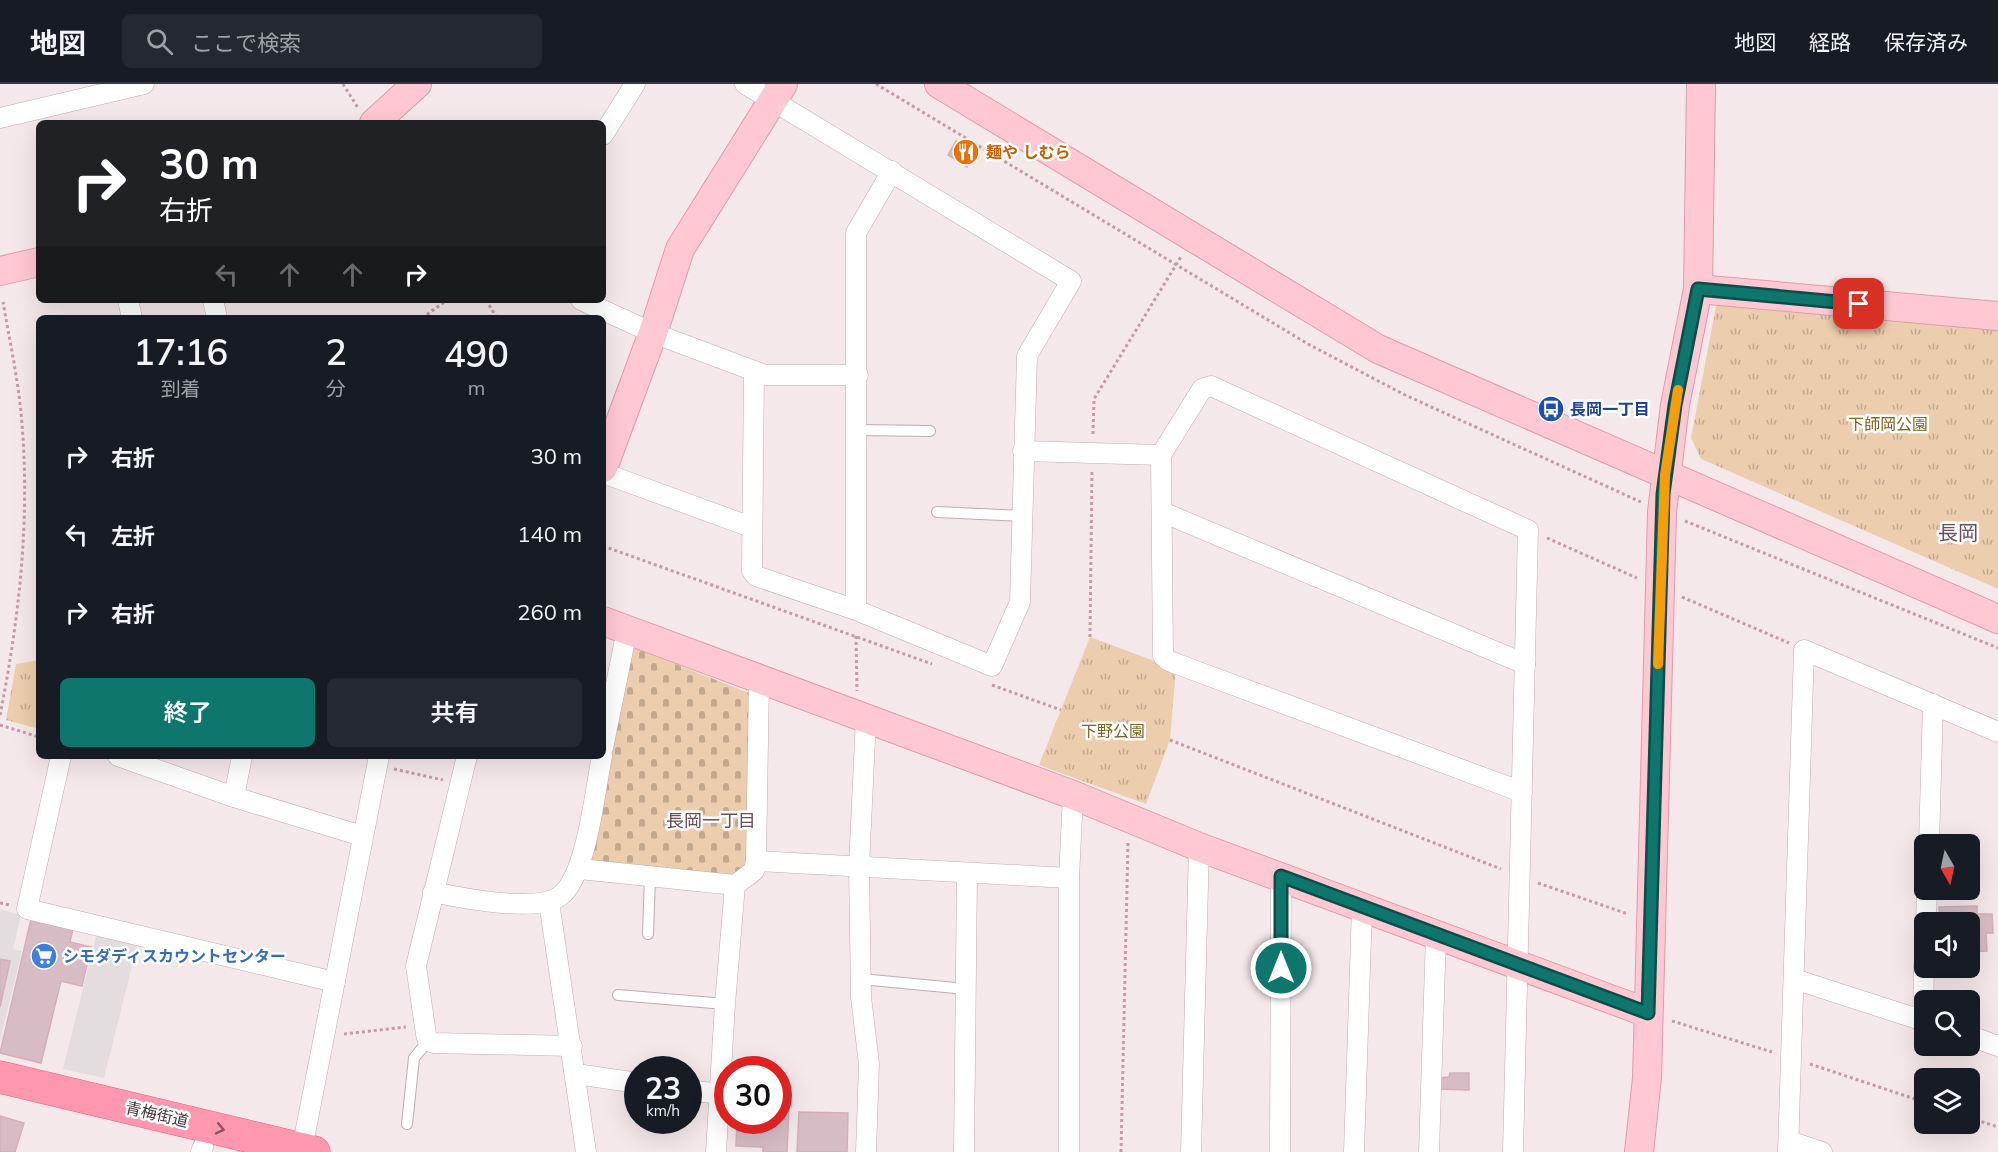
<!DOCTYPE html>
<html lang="ja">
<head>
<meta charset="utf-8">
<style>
  body { margin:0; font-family:Mulish,"Noto Sans JP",sans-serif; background:#242831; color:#f1f3f6; height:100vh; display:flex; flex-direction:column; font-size:22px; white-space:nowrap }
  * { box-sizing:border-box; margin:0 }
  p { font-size:20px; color:#9ea1a6 }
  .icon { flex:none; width:33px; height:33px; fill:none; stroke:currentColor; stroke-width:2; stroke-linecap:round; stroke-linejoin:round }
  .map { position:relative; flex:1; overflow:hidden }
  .side { position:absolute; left:36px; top:231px; width:570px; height:444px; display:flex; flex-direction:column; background:#171b24; border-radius:9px; box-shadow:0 6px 24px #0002 }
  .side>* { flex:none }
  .top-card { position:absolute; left:36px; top:36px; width:570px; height:183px; border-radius:9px; box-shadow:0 6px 24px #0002; background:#202124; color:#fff; overflow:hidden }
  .needle { width:39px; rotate:171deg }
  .controls { position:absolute; left:1914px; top:750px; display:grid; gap:12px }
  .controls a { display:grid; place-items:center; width:66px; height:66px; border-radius:9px; background:#171b24; box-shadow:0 6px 24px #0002; font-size:30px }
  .speed { position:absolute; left:624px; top:972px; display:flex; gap:12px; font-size:30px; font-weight:700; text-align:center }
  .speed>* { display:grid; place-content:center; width:78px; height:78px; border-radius:50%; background:#171b24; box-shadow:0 6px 24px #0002; line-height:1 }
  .speed small { font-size:15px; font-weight:400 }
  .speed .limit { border:9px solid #d22; background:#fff; color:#111 }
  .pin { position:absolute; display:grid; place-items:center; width:51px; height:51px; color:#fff; margin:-26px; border-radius:12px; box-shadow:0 3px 9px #0006 }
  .me { position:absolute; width:66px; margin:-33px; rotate:0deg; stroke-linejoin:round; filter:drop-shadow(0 0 4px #0008) }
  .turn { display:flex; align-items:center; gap:21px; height:126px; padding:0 24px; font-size:27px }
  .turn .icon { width:78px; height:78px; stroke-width:2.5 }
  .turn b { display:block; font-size:42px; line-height:51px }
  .lanes { display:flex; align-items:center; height:57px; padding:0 24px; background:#0003; justify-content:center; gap:30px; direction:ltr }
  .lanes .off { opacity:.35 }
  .eta { display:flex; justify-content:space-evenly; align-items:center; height:102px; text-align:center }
  .eta b { font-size:36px; font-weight:600; line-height:42px }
  .cta { display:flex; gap:12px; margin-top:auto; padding:12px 24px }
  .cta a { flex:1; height:69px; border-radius:9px; background:#0f766e; color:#fff; font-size:24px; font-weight:600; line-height:69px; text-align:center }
  .cta a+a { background:#242831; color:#f1f3f6 }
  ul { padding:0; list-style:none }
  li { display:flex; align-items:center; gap:18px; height:78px; padding:0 24px }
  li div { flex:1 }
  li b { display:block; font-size:22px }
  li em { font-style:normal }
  header { display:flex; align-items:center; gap:36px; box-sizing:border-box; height:84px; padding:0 30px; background:#171b24; border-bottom:2px solid #363941 }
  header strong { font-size:28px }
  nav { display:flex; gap:33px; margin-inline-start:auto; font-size:21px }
  .search { width:420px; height:54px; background:#242831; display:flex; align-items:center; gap:15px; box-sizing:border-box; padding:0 21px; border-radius:9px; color:#9ea1a6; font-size:22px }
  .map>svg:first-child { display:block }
</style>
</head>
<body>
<header>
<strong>地図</strong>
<div class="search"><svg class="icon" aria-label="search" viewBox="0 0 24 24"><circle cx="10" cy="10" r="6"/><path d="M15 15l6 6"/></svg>ここで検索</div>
<nav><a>地図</a><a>経路</a><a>保存済み</a></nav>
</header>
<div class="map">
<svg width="1998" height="1068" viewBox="0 0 1998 1068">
  <defs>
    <pattern id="cemetery-stones" width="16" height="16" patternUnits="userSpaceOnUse" patternTransform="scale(1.5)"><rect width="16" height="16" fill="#ecceae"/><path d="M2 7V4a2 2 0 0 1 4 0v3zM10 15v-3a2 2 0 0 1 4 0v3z" fill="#c1a88f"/></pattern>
    <pattern id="park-tufts" width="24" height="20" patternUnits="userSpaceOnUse" patternTransform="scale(1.5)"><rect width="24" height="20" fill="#ecceae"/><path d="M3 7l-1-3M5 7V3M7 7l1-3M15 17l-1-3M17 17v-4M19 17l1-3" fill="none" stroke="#c1a88f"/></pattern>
  </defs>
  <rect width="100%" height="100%" fill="#f5e8eb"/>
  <polygon fill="url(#cemetery-stones)" points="635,564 749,609 747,787 740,793 591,780 586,774 627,569"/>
  <g fill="url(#park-tufts)">
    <polygon points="1717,217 1998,242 1998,505 1701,375 1691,354"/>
    <polygon points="1090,553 1176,585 1170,656 1146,720 1039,681"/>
    <polygon points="39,576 39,645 6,636 16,580"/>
  </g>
  <g fill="#e3dddf">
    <polygon points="0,825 21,831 13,865 22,867 0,956"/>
    <polygon points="96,852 137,862 104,994 63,985"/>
  </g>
  <g fill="#d8bcc5" stroke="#d3afbb" stroke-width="1.5">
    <polygon points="956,57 975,67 967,83 948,71"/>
    <polygon points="1977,822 1977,830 1992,830 1993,849 1986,849 1987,867 1970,868 1970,838 1940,838 1939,823"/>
    <polygon points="31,835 73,845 70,858 91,863 82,902 61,897 41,979 0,969"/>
    <polygon points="0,875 10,877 0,923"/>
    <polygon points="1450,989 1469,989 1469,1006 1438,1005 1437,994 1449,993"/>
    <polygon points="778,1022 789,1023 787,1068 763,1068 763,1063 736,1062 737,1036 778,1036"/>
    <polygon points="799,1028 848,1029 847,1068 797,1068"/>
    <polygon points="0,1032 24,1039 15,1068 0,1068"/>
  </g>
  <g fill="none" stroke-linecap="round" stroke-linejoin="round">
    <defs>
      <g id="lane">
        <polyline points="857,346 930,347"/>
        <polyline points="937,428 1022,432"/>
        <polyline points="648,850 650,793"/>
        <polyline points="861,895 966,905"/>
        <polyline points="618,911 725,920"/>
        <polyline points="407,1040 414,974 428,957"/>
      </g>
      <g id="street">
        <polyline points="745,0 1071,197 1027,272 1020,518 992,582 856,526 756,492 752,487 754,287"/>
        <polyline points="0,34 144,0"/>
        <polyline points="603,51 635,0"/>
        <polyline points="128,216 132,234"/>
        <polyline points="213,216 217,234"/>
        <polyline points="581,216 653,249 765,291 858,291"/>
        <polyline points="1023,367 1161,371"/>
        <polyline points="603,389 751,443"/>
        <polyline points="1162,428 1525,580"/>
        <polyline points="856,526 856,149 892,87"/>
        <polyline points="866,634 859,783 861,913 869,980 866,1068"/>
        <polyline points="603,664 627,546"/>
        <polyline points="61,672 27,825 335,898"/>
        <polyline points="118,672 234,713 362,752"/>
        <polyline points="467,672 416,882 426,950 428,957 434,959 572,962"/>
        <polyline points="234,713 242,672"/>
        <polyline points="1929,760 1933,620"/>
        <polyline points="756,777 759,596"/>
        <polyline points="580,785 735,801 754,787 756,777 1069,794"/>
        <path d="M433,808C461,814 536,829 560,812C587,792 595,706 602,672"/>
        <polyline points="549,818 586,1068"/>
        <polyline points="1926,838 1927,806"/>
        <polyline points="1794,895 1924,937"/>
        <polyline points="1923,936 1924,882"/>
        <polyline points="1970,952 1998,962"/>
        <polyline points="576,990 638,999"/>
        <polyline points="688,1006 720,1010"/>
        <polyline points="1789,1057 1822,1068"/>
        <polyline points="302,1065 379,672"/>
        <polyline points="201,1068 203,1063"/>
        <polyline points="716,1068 725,920 735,801"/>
        <polyline points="964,1068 967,789"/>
        <polyline points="1069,1068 1069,794 1073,711"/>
        <polyline points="1191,1068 1199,763"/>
        <polyline points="1280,1068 1281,792"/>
        <polyline points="1354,1068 1362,823"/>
        <polyline points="1429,1068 1436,850"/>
        <polyline points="1513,1068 1528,446 1211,302 1202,305 1161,371 1163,572 1169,577 1522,708"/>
        <polyline points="1788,1068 1804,566 1998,648"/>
      </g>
      <g id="secondary">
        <polyline points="939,0 1378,265 1998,535"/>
        <polyline points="374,39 417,0"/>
        <polyline points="0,187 39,178"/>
        <polyline points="1698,205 1998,232"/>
        <polyline points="603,384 653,249 680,165 783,0"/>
        <polyline points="603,537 1073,711 1199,763 1648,929"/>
        <polyline points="1639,1068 1647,994 1662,428 1675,321 1698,205 1701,0"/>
      </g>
      <polyline id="primary" points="0,993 314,1068"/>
    </defs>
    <use href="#lane" stroke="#c1aab0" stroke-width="12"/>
    <use href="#street" stroke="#c1aab0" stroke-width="21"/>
    <use href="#secondary" stroke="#e29aa9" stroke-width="30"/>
    <use href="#primary" stroke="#ed5e80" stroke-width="33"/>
    <g stroke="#c49aa6" stroke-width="3" stroke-dasharray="3 3" stroke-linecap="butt">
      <polyline points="343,0 358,24"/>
      <polyline points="876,0 1308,260 1405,311 1641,418"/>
      <polyline points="486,216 497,234"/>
      <polyline points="422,234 447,216"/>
      <polyline points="1093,350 1094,315 1182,171"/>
      <polyline points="1685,437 1998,564"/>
      <polyline points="1547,454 1637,494"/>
      <polyline points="603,462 932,580"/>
      <polyline points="1682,513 1789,559"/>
      <polyline points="856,552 857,607"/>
      <polyline points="1090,553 1092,387"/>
      <polyline points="992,601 1061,626"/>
      <path d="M0,631C19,536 30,438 22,340C19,299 10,259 3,218"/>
      <polyline points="0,641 39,653"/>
      <polyline points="1170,656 1501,785"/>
      <polyline points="394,685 443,696"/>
      <polyline points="1538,799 1628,830"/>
      <polyline points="0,819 10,821"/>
      <polyline points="1672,937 1772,968"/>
      <polyline points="344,950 406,943"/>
      <polyline points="1810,980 1924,1018"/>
      <polyline points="1970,1034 1998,1043"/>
      <polyline points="1121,1068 1128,758"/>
    </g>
    <use href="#lane" stroke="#fff" stroke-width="10"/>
    <use href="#street" stroke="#fff" stroke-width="20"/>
    <use href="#secondary" stroke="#ffc8d2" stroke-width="28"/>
    <use href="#primary" stroke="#ff97ae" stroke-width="32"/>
  </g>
  <defs><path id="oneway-chevron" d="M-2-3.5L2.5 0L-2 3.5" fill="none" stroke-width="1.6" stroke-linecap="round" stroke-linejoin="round" transform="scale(1.5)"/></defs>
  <use stroke="#895864" href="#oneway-chevron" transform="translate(220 1045) rotate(13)"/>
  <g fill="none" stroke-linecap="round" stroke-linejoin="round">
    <defs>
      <polyline id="route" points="1281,884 1281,792 1648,929 1663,410 1675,321 1698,205 1859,220"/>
    </defs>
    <use href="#route" stroke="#0a4d48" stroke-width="15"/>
    <use href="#route" stroke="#0f766e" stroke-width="10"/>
    <polyline stroke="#f59e0b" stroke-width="10" points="1658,580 1665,391 1678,306"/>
  </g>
  <defs>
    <symbol id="restaurant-disc" viewBox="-11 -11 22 22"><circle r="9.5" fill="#e8710a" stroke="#fff"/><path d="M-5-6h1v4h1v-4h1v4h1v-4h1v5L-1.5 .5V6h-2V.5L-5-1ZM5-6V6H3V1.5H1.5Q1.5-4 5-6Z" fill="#fff"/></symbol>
    <symbol id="bus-disc" viewBox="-11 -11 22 22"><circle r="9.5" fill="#1a4fb4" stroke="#fff"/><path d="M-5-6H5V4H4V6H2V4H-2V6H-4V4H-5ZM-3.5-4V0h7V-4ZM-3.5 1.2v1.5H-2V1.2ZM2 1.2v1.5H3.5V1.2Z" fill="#fff"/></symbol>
    <symbol id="supermarket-disc" viewBox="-11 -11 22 22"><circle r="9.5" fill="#3f7fe0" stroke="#fff"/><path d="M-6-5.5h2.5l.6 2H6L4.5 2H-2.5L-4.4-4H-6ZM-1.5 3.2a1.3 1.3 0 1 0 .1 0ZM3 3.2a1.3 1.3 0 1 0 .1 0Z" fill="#fff"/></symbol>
  </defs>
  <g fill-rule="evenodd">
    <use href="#restaurant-disc" x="951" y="53" width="30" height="30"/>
    <use href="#bus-disc" x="1536" y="310" width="30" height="30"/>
    <use href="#supermarket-disc" x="29" y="857" width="30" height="30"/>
  </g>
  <g text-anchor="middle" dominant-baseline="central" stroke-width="5" stroke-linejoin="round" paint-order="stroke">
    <g font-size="16" font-weight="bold" fill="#c56008" stroke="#fff" text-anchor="start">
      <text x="986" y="68">麺や しむら</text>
    </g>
    <g font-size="16" font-weight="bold" fill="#164399" stroke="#fff" text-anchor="start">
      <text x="1570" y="325">長岡一丁目</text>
    </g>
    <g font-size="16" fill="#806324" stroke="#fff">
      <text x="1888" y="340">下師岡公園</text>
      <text x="1113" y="647">下野公園</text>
    </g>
    <g font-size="16" font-weight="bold" fill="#366cbe" stroke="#fff" text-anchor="start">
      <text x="63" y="872">シモダディスカウントセンター</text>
    </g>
    <g font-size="16" fill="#49363c" stroke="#fff">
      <text transform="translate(157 1030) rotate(13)">青梅街道</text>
    </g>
    <g font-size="18" fill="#6d4c57" stroke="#fff">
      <text x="711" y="736">長岡一丁目</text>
    </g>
    <g font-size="20" fill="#6d4c57" stroke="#fff">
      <text x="1958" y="448">長岡</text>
    </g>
  </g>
</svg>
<div class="controls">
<a><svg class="needle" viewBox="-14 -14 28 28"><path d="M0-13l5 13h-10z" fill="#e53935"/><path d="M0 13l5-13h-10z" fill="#9ea1a6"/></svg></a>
<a><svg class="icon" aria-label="sound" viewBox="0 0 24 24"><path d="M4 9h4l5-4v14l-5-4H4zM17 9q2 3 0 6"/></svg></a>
<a><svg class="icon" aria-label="search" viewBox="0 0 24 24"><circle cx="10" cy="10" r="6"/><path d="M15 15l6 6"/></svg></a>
<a><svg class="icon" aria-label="layers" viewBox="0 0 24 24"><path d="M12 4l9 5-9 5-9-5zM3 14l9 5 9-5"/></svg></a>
</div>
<div class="speed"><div>23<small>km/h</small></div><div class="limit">30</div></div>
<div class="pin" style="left:1859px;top:220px;background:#d93025"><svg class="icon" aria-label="arrive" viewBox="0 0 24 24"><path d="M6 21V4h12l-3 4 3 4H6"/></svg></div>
<svg class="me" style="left:1281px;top:884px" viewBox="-20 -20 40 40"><circle r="17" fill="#0f766e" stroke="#fff" stroke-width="3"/><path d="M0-11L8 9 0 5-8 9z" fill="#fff"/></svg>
<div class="top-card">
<div class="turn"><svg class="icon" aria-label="right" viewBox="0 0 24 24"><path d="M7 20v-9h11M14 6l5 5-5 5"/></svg><div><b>30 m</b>右折</div></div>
<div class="lanes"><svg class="icon off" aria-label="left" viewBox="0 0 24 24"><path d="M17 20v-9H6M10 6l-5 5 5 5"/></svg><svg class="icon off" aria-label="ahead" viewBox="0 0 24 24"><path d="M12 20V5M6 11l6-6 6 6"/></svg><svg class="icon off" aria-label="ahead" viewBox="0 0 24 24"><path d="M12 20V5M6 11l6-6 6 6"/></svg><svg class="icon" aria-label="right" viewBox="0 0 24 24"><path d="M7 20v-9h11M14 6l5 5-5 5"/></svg></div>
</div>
<section class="side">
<div class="eta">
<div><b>17:16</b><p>到着</p></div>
<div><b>2</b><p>分</p></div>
<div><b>490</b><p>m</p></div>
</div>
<ul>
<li><svg class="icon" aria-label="right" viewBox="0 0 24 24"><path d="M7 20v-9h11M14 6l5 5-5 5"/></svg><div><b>右折</b></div><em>30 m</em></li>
<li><svg class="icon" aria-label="left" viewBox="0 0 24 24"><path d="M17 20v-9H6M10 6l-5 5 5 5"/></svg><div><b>左折</b></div><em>140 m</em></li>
<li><svg class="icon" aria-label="right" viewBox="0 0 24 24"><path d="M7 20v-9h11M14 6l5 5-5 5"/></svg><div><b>右折</b></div><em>260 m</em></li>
</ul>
<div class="cta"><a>終了</a><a>共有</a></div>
</section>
</div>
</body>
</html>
